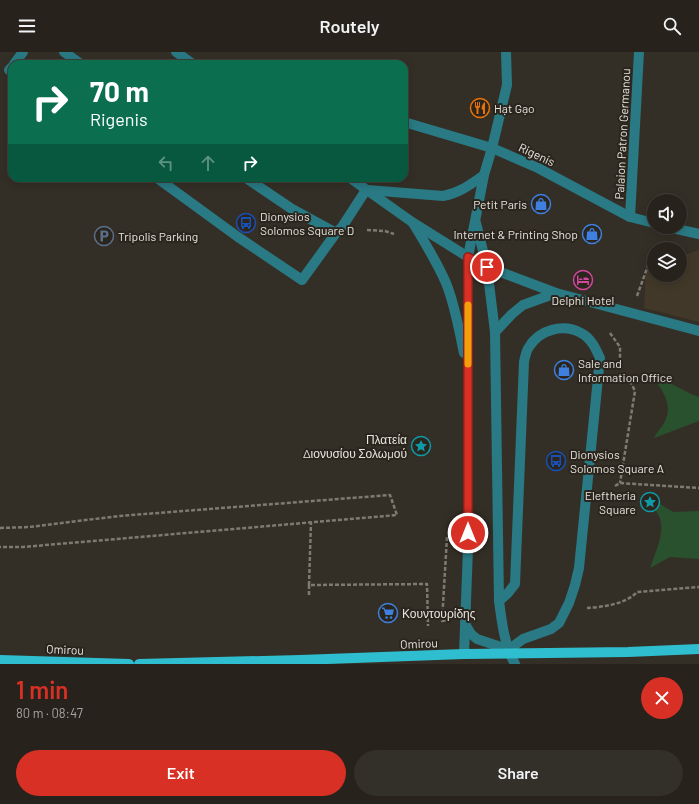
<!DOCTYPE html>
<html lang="en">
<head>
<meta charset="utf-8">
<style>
  body { margin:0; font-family:Barlow,sans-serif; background:#332f29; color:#f1f3f6; height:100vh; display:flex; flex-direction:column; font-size:15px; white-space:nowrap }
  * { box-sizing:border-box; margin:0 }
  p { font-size:13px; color:#a4a4a3 }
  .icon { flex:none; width:22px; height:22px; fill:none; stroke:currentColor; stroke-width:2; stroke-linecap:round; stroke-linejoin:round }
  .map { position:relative; height:612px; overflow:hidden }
  .side { display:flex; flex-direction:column; background:#27231c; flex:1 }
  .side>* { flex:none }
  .guide { position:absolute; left:8px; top:8px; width:400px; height:122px; border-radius:12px; box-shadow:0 2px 10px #0003,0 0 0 1px #43403b; background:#0b6e4f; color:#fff; overflow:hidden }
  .buttons { position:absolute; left:647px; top:142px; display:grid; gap:8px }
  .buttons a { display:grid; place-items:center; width:40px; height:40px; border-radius:50%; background:#27231c; box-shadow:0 2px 10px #0003,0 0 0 1px #43403b; font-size:20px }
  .pin { position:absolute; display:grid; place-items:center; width:34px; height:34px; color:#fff; margin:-17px; border:2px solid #fff; border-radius:50%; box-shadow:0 1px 4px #0007 }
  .me { position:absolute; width:44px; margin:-22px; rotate:0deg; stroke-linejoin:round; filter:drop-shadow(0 0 3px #0008) }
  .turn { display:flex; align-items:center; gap:14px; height:84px; padding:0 16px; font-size:18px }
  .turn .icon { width:52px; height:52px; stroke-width:2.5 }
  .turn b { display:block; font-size:28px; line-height:34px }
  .lanes { display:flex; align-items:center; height:38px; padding:0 16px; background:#0003; justify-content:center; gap:20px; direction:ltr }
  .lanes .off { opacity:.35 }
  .round { display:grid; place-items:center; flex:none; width:42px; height:42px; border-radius:21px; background:#332f29 }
  .headline { display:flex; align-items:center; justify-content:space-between; height:68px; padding:0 16px }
  h1 { font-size:24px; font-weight:600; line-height:30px; color:#d93025 }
  .action { display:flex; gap:8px; margin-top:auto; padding:8px 16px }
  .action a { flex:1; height:46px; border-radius:24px; background:#d93025; color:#fff; font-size:16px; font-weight:600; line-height:46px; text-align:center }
  .action a+a { background:#332f29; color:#f1f3f6 }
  header { display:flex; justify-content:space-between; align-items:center; height:52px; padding:0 16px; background:#27231c; font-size:18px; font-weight:600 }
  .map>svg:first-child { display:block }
</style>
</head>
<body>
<header><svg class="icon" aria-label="menu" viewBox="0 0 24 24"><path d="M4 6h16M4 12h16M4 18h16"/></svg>Routely<svg class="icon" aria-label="search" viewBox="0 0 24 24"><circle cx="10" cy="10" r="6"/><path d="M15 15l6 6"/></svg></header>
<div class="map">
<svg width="699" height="612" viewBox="0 0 699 612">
  <rect width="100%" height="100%" fill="#342f26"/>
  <polygon fill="#413829" points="698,198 699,198 699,270 644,256 646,219 654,216 654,223 680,223 680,205"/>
  <g fill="#29512e">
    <path d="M656,324L691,342L699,345V369L654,386C656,381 660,377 663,373C674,355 665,342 654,327Z"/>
    <path d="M645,444H647L673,460L699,459V507L670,505L650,516C655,501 666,480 659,464C656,457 646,453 645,444Z"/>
  </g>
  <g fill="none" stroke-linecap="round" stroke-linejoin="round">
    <g stroke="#7e7a72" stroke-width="2.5" stroke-dasharray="4 2" stroke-linecap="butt">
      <polyline points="367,178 385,179 394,182"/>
      <polyline points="637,244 654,197"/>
      <polyline points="610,281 620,295 620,307"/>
      <polyline points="618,325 631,331 635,339 620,431"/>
      <polyline points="615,434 620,431 699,436"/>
      <polyline points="0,476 29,475 119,464 390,443 397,463 23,495 0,495"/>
      <polyline points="447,485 442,569 448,568"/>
      <polyline points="309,533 311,470"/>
      <polyline points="309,543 309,533 427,532 428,574"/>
      <path d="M587,556C603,555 626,552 637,540L699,535"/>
    </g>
    <g stroke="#297a84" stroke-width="10">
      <polyline points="64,0 81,12"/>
      <polyline points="176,0 193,12"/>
      <polyline points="14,12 23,0"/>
      <polyline points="12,15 9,18 12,20"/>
      <polyline points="404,70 492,96 538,116 630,165 654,171"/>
      <polyline points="157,126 238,185 302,228 336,181 342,175 366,138"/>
      <polyline points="246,126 292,157 336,181"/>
      <polyline points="350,126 412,170 468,205 487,215 556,241 699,279"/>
      <path d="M368,138L443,144C459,141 470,133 484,123"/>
      <polyline points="630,165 639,0"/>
      <path d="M413,171C425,191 437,210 446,231C455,253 459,278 464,301"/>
      <path d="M476,171L487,215L495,280L499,549C502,571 504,592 515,612"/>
      <polyline points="668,175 699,182"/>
      <polyline points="495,280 512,262 523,253 556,241"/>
      <path d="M499,549L508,541L515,532L524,310C525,305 526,299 529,295C539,278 563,271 581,281C591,286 596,297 600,306L579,516L575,533L569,551L559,571L551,577L523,587L515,593L509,602"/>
      <polyline points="465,572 471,582 477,587 501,595 509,602"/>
      <polyline points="464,602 468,496 468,205 484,123 492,96 507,33 506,0"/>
    </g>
    <g stroke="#2fbecf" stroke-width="10">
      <polyline points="0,608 129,612"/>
      <polyline points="139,612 300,608 464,602 628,600 699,597"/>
    </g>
  </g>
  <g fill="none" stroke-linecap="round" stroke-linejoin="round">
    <defs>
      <polyline id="route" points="468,481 468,205 487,215"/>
    </defs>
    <use href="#route" stroke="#8d1f18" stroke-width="10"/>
    <use href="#route" stroke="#d93025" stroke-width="7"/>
    <polyline stroke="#f59e0b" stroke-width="7" points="468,253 468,312"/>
  </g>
  <defs>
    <symbol id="restaurant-ring" viewBox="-11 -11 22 22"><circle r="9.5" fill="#2a251d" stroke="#e8710a" stroke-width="1.5"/><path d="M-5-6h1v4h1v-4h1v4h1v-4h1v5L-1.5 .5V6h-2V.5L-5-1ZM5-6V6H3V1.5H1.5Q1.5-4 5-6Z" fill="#e8710a"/></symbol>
    <symbol id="shop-ring" viewBox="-11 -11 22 22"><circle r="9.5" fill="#2a251d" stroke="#3f7fe0" stroke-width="1.5"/><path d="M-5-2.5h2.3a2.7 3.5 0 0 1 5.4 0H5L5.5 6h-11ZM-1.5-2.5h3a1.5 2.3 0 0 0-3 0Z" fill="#3f7fe0"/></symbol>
    <symbol id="bus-ring" viewBox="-11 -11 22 22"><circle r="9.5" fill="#2a251d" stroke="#1a4fb4" stroke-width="1.5"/><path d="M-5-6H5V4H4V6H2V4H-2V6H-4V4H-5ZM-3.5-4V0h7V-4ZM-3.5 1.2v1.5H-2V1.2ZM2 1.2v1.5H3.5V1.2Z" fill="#1a4fb4"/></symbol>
    <symbol id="parking-ring" viewBox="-11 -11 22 22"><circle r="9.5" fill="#2a251d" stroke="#5c6f8a" stroke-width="1.5"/><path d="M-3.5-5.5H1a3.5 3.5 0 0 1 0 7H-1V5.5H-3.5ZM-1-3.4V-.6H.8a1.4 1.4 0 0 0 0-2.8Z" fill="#5c6f8a"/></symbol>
    <symbol id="hotel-ring" viewBox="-11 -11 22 22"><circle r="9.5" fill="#2a251d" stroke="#d1479c" stroke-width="1.5"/><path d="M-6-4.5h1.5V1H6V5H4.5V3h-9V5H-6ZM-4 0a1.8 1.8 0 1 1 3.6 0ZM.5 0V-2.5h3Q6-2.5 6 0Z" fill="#d1479c"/></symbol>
    <symbol id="sight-ring" viewBox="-11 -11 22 22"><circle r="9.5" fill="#2a251d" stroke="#0f9aa8" stroke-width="1.5"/><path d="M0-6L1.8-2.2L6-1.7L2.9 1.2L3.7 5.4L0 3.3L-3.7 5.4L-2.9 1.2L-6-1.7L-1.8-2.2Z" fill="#0f9aa8"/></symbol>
    <symbol id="supermarket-ring" viewBox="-11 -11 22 22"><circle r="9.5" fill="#2a251d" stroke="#3f7fe0" stroke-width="1.5"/><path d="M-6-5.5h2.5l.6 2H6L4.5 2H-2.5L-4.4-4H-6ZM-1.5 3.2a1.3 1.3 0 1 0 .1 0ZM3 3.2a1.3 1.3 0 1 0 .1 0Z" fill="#3f7fe0"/></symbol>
  </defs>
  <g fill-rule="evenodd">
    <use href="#restaurant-ring" x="469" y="45" width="22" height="22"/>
    <use href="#shop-ring" x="530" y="141" width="22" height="22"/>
    <use href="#bus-ring" x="235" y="160" width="22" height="22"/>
    <use href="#shop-ring" x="581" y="171" width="22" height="22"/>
    <use href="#parking-ring" x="93" y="173" width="22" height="22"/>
    <use href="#hotel-ring" x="572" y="217" width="22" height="22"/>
    <use href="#shop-ring" x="553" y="307" width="22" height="22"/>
    <use href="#sight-ring" x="410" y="383" width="22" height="22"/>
    <use href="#bus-ring" x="545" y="398" width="22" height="22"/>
    <use href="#sight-ring" x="639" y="439" width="22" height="22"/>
    <use href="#supermarket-ring" x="377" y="550" width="22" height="22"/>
  </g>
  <g text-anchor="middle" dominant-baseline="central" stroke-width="4" stroke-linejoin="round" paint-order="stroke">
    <g font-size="12" fill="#e8e5df" stroke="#2a251d" text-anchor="start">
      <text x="494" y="56">Hạt Gạo</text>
      <text x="527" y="152" text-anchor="end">Petit Paris</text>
      <text x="260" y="164">Dionysios<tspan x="260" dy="14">Solomos Square D</tspan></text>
      <text x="578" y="182" text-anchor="end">Internet &amp; Printing Shop</text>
      <text x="118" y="184">Tripolis Parking</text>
      <text x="583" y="248" text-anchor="middle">Delphi Hotel</text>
      <text x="578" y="311">Sale and<tspan x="578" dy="14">Information Office</tspan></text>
      <text x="407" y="387" text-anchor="end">Πλατεία<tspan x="407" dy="14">Διονυσίου Σολωμού</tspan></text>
      <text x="570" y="402">Dionysios<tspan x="570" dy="14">Solomos Square A</tspan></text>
      <text x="636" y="443" text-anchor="end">Eleftheria<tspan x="636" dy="14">Square</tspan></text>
      <text x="402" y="561">Κουντουρίδης</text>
    </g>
    <g font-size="12" fill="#e8e5df" stroke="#2a251d">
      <text transform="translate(622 82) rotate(-87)">Palaion Patron Germanou</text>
      <text transform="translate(537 102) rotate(25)">Rigenis</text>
      <text transform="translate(419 591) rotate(-2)">Omirou</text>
      <text transform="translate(65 597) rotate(2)">Omirou</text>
    </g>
  </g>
</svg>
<div class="buttons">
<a><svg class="icon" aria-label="sound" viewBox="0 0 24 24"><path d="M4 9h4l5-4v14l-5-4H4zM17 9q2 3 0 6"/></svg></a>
<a><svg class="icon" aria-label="layers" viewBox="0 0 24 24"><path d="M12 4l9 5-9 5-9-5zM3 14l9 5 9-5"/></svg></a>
</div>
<div class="pin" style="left:487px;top:215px;background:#d93025"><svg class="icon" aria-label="arrive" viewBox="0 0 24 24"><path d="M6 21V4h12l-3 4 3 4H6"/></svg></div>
<svg class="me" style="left:468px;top:481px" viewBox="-20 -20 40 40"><circle r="17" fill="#d93025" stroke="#fff" stroke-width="3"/><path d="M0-11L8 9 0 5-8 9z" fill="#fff"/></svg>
<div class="guide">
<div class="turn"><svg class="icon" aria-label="right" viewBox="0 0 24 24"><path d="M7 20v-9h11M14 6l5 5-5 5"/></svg><div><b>70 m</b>Rigenis</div></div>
<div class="lanes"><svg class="icon off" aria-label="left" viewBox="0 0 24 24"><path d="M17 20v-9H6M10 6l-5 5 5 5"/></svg><svg class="icon off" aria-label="ahead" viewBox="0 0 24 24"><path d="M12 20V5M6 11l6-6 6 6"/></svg><svg class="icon" aria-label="right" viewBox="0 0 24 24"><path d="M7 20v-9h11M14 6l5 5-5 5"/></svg></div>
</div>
</div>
<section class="side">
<div class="headline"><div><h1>1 min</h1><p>80 m · 08:47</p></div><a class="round" style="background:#d93025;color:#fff"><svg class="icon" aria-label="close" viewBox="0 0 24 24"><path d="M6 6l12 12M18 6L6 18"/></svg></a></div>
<div class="action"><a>Exit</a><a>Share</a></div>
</section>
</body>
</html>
